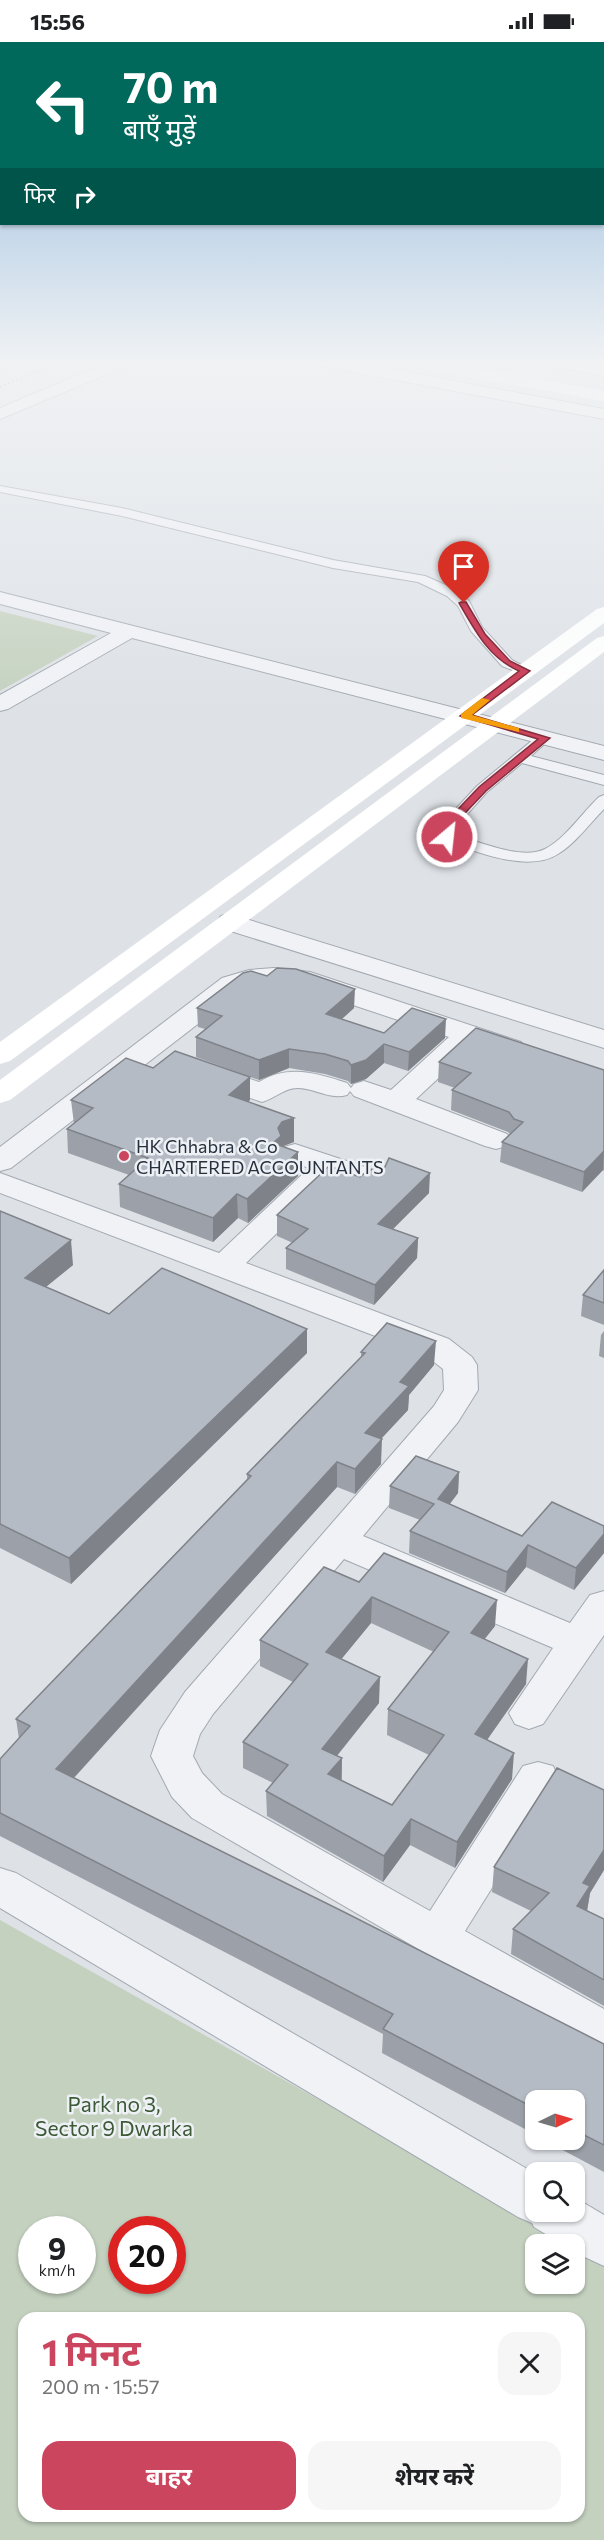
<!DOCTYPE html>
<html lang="hi">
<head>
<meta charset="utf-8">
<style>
  body { margin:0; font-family:Commissioner,"Noto Sans Devanagari",sans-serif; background:#f6f6f6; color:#202124; height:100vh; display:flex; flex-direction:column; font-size:22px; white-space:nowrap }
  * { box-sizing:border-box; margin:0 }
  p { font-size:20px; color:#757577 }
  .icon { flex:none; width:33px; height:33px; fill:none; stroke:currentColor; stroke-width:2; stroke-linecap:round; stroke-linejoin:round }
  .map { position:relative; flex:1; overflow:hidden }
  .panel { position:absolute; left:18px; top:2270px; width:567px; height:210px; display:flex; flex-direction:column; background:#fff; border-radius:18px; box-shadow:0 2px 4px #0004 }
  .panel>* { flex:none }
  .hud { position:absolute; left:0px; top:0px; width:604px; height:183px; box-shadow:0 2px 4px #0004; background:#00695c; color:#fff; overflow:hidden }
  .needle { width:39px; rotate:85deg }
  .tools { position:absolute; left:525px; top:2048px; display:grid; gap:12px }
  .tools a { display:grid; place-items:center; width:60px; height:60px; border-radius:12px; background:#fff; box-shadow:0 2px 4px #0004; font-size:30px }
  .speed { position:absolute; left:18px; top:2174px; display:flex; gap:12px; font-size:30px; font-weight:700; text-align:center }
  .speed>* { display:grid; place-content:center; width:78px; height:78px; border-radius:50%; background:#fff; box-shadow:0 2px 4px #0004; line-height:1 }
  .speed small { font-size:15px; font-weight:400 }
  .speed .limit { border:9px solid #d22; background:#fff; color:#111 }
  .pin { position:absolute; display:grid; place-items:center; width:51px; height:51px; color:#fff; margin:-62px -26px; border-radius:50% 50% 50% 0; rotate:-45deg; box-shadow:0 0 6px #0007 }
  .pin .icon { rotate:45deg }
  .me { position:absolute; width:66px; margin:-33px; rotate:28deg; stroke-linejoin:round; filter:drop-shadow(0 0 4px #0008) }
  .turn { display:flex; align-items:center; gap:21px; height:126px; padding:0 24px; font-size:27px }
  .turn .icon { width:78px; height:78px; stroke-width:2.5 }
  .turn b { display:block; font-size:42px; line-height:51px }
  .then { display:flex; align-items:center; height:57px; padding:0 24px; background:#0003; gap:12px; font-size:22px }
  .round { display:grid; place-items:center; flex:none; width:63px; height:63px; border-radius:18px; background:#f6f6f6 }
  .overview { display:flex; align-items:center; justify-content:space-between; height:102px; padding:0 24px }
  h1 { font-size:36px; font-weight:700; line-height:45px; color:#ca455d }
  .cta { display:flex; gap:12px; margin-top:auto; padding:12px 24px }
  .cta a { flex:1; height:69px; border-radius:18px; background:#ca455d; color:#fff; font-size:24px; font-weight:700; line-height:69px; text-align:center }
  .cta a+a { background:#f6f6f6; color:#202124 }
  .status { display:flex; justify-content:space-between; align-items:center; height:42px; padding:0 30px; background:#fff; direction:ltr }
  .status svg { height:16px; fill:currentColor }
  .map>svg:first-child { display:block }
</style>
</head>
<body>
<div class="status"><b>15:56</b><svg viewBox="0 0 49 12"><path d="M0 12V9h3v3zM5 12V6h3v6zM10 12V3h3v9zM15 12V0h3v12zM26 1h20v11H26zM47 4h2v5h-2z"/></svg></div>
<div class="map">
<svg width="604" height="2498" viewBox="0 0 604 2498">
  <rect width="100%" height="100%" fill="#dee2e7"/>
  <g fill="#c4d1bf" fill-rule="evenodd">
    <polygon points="0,569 98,594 0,649"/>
    <path d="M0,1878L604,2218V2498H0ZM32,2187H82V2238H32ZM122,2187H172V2238H122ZM536,2202H574V2241H536ZM24,2276H579V2474H24Z"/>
  </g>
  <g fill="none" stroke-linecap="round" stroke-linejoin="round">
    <defs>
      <g id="lane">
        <polygon points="590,317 602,317 587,328 579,328 579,324"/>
        <polygon points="0,444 122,466 333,518 425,534 457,548 469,559 482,585 512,618 532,629 525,633 502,624 471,589 458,564 447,554 418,540 333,526 122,474 0,450"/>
        <path d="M545,691L552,695L531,714L604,733V743L522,721L487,750L453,788L454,792C477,799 522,819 545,807C566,796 582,771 599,755L604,753V767C590,781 576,801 558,812C527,832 473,808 441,798L437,787L477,744L540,692Z"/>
      </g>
      <g id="street">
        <polygon points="3,317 25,317 23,320 0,329 0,318"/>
        <polygon points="116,317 138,317 136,320 0,377 0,366"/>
        <polygon points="302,317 337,317 604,367 604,377 310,322"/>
        <polygon points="528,317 564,317 604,324 604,334 536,322"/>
        <polygon points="0,550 604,704 604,718 132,596 8,667 0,669 0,653 111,591 0,562"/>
        <polygon points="230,872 604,988 604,1006 221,886 217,880 221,874"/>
        <path d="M274,926L310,930L521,1000L525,1006L521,1012L511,1015L474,1003L416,1057L507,1092L511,1098L507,1104L496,1107L485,1104L354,1054L350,1049L347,1053C329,1058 315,1046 297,1046C284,1046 274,1057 262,1060L199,1038L194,1032L199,1026L209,1023L259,1040C288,1022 317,1031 347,1041L351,1046L354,1042L364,1039L391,1048L449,995L296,944L265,942L242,948L11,1126L0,1129V1105L222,936L249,928Z"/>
        <polygon points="295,1102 383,1131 387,1138 383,1145 372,1147 335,1135 246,1221 449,1297 472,1315 477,1323 478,1348 458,1380 363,1494 570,1581 590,1553 604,1549 604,1593 543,1682 529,1687 515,1682 509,1671 553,1606 344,1517 213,1672 200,1692 193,1714 202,1731 222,1752 430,1869 523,1724 538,1720 553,1724 559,1736 553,1748 465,1889 604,1967 604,2011 588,2005 192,1776 172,1755 151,1714 160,1688 185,1650 434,1364 444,1348 443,1327 425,1313 0,1151 0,1131 219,1211 309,1126 284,1117 280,1111 284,1105"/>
        <polygon points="0,1826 16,1831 536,2132 536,2169 574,2169 574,2155 604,2173 604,2224 574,2210 574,2202 562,2202 534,2185 532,2181 518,2175 0,1866"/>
      </g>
    </defs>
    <use href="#lane" stroke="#a3a9b1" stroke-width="2"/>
    <use href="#street" stroke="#a3a9b1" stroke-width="2"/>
    <use href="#lane" fill="#f0f2f6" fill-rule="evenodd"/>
    <use href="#street" fill="#f0f2f6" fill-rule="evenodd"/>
    <g fill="#fff" fill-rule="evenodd">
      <polygon points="391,317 427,317 604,349 604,359 399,322"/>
      <polygon points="604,565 604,581 10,1019 0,1022 0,1000 597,567"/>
      <polygon points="604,594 604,610 10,1058 0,1061 0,1038 597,596"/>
    </g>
    <polyline stroke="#788290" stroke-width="2" stroke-dasharray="1.5 3" stroke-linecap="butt" points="0,345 67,317"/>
  </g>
  <g fill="#9ca1a9" fill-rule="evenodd">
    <polygon points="197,966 354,966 342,977 384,991 445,996 408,1029 384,1021 366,1037 351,1042 348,1039 325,1032 289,1026 259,1038 196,1015 196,995 205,987 198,985"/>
    <polygon points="439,1020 604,1028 604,1129 603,1128 582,1150 500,1120 502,1100 510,1092 508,1090 451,1068 452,1048 455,1046 438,1040"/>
    <polygon points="153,1026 250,1058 248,1060 294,1076 294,1100 282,1104 298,1110 298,1134 248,1181 238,1176 213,1200 120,1165 119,1142 129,1133 68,1111 67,1087 74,1082 71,1058"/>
    <polygon points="360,1135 429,1151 393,1187 418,1196 417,1216 374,1263 286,1227 286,1206 293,1201 277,1194 277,1173"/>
    <polygon points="0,1169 73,1223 46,1245 109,1272 307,1311 71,1542 0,1506"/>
    <polygon points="604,1228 604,1283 581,1274 583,1253"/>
    <polygon points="604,1289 604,1316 599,1314 601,1293"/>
    <polygon points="361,1310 434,1323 409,1353 408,1368 381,1397 381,1422 355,1452 337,1445 74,1736 604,2002 604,2130 542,2097 574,2097 574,2058 536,2058 536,2093 382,2011 383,1992 0,1794 0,1717 19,1697 16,1677 247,1437 247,1432 361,1315"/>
    <polygon points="459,1430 458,1451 450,1462 522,1494 604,1484 604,1511 574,1548 526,1525 505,1551 409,1511 410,1489 420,1478 389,1466 390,1444"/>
    <path d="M359,1540L495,1584L484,1597L526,1642L487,1698L512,1737L455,1826L410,1803L383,1840L267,1774L266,1749L273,1741L243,1726V1700L293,1640L260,1624V1598ZM371,1581L434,1610L388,1667L387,1693L429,1713L392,1763L342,1738V1716L337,1714L379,1661L341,1617Z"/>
    <polygon points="604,1748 604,1828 590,1851 587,1869 604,1877 604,1964 511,1912 513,1887 531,1869 492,1850 494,1825"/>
  </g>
  <g fill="#7f8389">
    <polygon points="355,947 354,966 326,991 326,972"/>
    <polygon points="446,977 445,996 408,1029 409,1010"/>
    <polygon points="384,1002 384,1021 366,1037 351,1042 351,1023"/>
    <polygon points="289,1007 289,1026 259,1038 259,1018"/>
    <polygon points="250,1035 250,1058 229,1076 229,1053"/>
    <polygon points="294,1076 294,1100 281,1105 273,1101 278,1086 282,1080"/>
    <polygon points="604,1109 603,1128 582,1150 584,1130"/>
    <polygon points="298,1110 298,1134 248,1181 247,1157"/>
    <polygon points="430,1131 429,1151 378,1202 378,1182"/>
    <polygon points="237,1152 238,1176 213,1200 213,1176"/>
    <polygon points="418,1196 417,1216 374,1263 375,1243"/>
    <polygon points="71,1198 73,1223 27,1260 25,1236"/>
    <polygon points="307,1287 307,1311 71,1542 69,1516"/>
    <polygon points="436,1299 434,1323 409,1353 408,1368 364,1415 365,1391 400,1340"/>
    <polygon points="382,1397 381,1422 355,1452 355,1427"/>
    <polygon points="337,1420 337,1445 59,1752 56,1727"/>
    <polygon points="459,1430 458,1451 437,1478 438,1457"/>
    <polygon points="604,1492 604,1511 574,1548 576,1526"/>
    <polygon points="528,1503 526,1525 505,1551 507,1530"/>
    <polygon points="372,1555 371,1581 326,1636 326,1610"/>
    <polygon points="497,1558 495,1584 469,1617 471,1591"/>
    <polygon points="528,1617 526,1642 473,1718 475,1692"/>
    <polygon points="380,1635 379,1661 322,1732 322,1707"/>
    <polygon points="514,1711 512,1737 455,1826 457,1800"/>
    <polygon points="342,1716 341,1742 328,1732"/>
    <polygon points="411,1777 410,1803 383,1840 384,1814"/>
    <polygon points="604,1808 604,1828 590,1851 587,1869 577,1864 583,1841"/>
  </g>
  <g fill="#b5bbc4" stroke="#7f8389" stroke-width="1.5" fill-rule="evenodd">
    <polygon points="277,926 296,927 355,947 326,972 384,991 412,966 446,977 409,1010 384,1002 366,1018 351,1023 348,1019 325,1012 289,1007 259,1018 196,995 222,974 197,966 243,931 251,929 267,934"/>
    <polygon points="476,986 604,1028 604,1109 584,1130 502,1100 523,1080 514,1077 509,1070 452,1048 471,1031 439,1020"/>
    <polygon points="175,1009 250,1035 229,1053 294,1076 282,1080 278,1086 281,1094 273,1101 298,1110 247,1157 237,1152 213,1176 119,1142 148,1116 67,1087 93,1066 71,1058 126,1016 153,1026"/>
    <polygon points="389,1116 430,1131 378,1182 418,1196 375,1243 286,1206 308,1187 277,1173 329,1124 360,1135 368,1128 384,1127"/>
    <polygon points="0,1169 71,1198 25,1236 109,1272 162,1226 307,1287 69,1516 0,1482"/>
    <polygon points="604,1228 604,1261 583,1253"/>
    <polygon points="387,1281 436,1299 400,1340 409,1344 365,1391 382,1397 355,1427 337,1420 56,1727 344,1870 604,2002 604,2103 574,2088 574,2058 536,2058 536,2067 383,1987 393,1972 0,1771 0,1717 30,1684 16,1677 251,1434 247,1432 365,1311 361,1310"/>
    <polygon points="416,1414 459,1430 438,1457 522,1494 552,1460 604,1484 604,1492 576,1526 528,1503 507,1530 410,1489 434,1462 390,1444"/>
    <path d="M384,1511L497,1558L471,1591L528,1617L475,1692L514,1711L457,1800L411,1777L384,1814L266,1749L288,1723L243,1700L308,1622L260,1598L324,1525L359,1540ZM372,1555L449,1590L388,1667L444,1693L392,1763L328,1732L342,1716L322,1707L380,1635L326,1610Z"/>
    <polygon points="557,1726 604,1748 604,1808 583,1841 590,1844 577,1864 604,1877 604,1938 513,1887 549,1851 494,1825"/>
  </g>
  <linearGradient id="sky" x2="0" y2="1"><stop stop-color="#88b3da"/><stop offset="0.48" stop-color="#f0f2f4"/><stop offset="1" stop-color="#f0f2f4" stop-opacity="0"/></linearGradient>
  <rect width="604" height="667" fill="url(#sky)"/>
  <path fill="#ca455d" stroke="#832d3c" stroke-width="1.5" d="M461,560H466L485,592L510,619L530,629L472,673L550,696L486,749L450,787L452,795L447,798L441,795V785L479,745L538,697L460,674L519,629C489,616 475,589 459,561Z"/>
  <polygon fill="#f59e0b" points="482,656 490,658 472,673 519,686 519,690 461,676 461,672"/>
  <circle fill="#ca455d" stroke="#edf1f5" stroke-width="2" cx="124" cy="1114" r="6"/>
  <g text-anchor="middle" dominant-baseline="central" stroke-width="5" stroke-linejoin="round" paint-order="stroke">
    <g font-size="18" fill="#27303d" stroke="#edf1f5" text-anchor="start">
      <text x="136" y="1104">HK Chhabra &amp; Co<tspan x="136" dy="21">CHARTERED ACCOUNTANTS</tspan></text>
    </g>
    <g font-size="21" fill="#3d5935" stroke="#edf1f5">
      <text x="114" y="2061">Park no 3,<tspan x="114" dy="24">Sector 9 Dwarka</tspan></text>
    </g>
  </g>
</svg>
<div class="tools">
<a><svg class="needle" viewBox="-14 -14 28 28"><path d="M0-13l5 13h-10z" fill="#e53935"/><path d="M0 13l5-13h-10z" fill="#757577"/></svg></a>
<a><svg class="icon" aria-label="search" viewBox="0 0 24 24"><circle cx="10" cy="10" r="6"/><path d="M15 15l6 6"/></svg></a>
<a><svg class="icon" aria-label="layers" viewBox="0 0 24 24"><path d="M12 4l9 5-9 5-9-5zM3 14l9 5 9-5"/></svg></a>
</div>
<div class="speed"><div>9<small>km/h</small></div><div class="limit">20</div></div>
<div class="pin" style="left:464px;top:561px;background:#d93025"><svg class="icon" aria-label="arrive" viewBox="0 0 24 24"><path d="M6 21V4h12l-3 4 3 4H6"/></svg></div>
<svg class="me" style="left:447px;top:795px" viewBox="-20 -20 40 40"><circle r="17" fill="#ca455d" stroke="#fff" stroke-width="3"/><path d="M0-11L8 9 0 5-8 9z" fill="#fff"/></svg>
<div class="hud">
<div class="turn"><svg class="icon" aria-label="left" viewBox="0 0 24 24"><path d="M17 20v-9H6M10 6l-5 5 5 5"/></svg><div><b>70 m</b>बाएँ मुड़ें</div></div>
<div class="then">फिर<svg class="icon" aria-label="right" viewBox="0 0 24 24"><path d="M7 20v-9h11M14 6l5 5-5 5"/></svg></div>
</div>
<section class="panel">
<div class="overview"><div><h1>1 मिनट</h1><p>200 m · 15:57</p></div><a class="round"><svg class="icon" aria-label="close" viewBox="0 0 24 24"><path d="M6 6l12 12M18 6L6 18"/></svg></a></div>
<div class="cta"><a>बाहर</a><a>शेयर करें</a></div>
</section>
</div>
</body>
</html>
